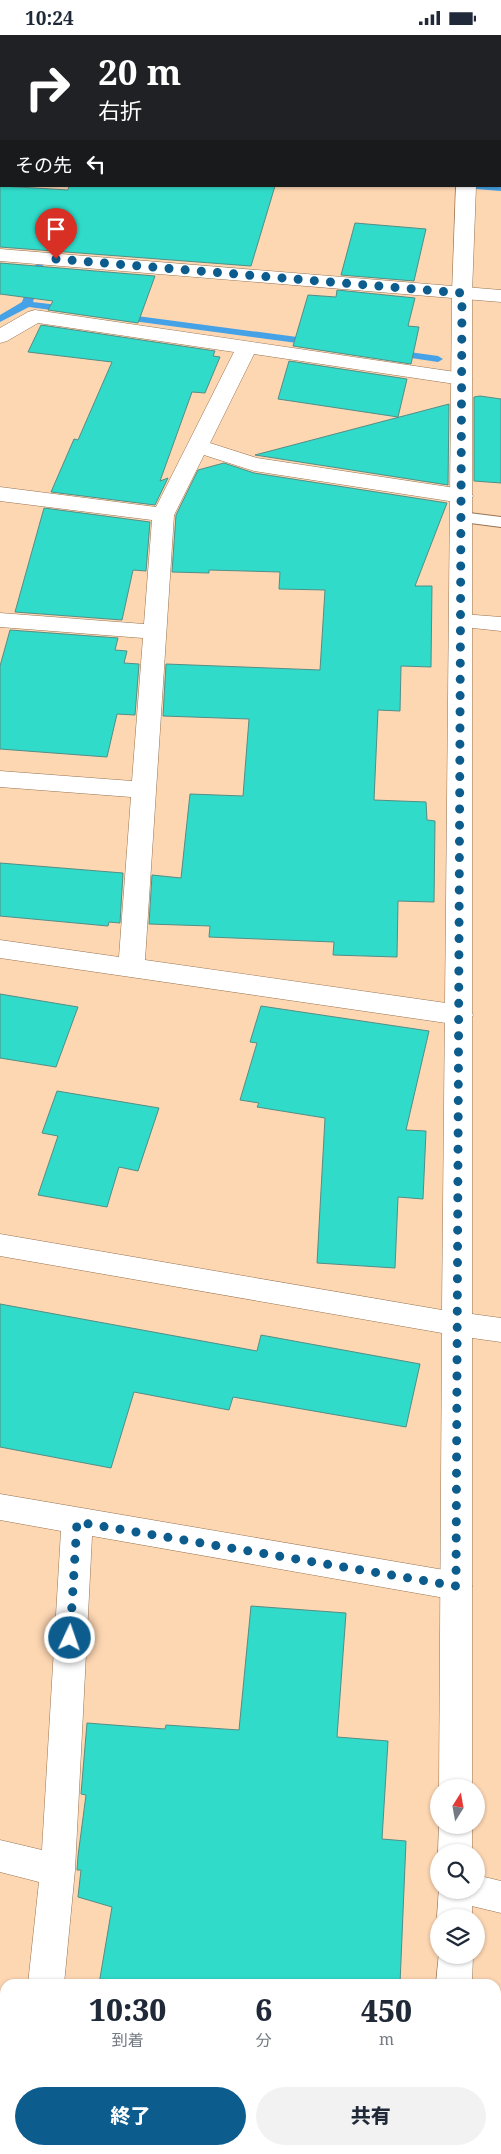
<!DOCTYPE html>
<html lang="ja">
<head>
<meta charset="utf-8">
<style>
  body { margin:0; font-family:"Noto Serif","Noto Sans JP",serif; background:#f2f2f3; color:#1f2937; height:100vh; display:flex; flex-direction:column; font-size:19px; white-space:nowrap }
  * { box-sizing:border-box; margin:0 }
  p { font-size:16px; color:#747a83 }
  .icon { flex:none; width:28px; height:28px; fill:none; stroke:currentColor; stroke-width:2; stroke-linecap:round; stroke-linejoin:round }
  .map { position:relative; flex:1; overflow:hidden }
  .drawer { position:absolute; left:0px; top:1944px; width:501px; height:176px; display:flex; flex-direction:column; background:#fff; border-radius:15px 15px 0 0; box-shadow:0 1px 4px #0004 }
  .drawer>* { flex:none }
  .top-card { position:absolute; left:0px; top:0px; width:501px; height:152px; box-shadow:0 1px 4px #0004; background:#202124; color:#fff; overflow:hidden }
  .needle { width:32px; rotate:11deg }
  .tools { position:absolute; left:430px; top:1744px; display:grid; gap:10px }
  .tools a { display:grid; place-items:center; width:55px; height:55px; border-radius:50%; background:#fff; box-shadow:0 1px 4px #0004; font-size:25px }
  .pin { position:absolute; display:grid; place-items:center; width:42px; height:42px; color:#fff; margin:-51px -21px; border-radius:50% 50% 50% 0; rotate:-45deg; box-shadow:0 0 5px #0007 }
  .pin .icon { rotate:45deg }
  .me { position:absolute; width:55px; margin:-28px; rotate:3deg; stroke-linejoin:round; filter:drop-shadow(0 0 4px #0008) }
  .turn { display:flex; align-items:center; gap:18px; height:105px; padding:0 15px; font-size:22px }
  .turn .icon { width:65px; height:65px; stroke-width:2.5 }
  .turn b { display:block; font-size:35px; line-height:42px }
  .then { display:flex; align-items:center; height:48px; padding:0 15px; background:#0003; gap:10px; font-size:19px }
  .eta { display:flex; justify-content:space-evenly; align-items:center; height:85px; text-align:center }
  .eta b { font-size:30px; font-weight:800; line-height:35px }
  .action { display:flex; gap:10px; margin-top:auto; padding:10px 15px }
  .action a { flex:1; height:58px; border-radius:30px; background:#0c5c8e; color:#fff; font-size:20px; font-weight:800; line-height:58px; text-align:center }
  .action a+a { background:#f2f2f3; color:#1f2937 }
  .status { display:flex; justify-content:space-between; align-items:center; height:35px; padding:0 25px; background:#fff; direction:ltr }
  .status svg { height:14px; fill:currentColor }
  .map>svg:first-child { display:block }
</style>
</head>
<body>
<div class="status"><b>10:24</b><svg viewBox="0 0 49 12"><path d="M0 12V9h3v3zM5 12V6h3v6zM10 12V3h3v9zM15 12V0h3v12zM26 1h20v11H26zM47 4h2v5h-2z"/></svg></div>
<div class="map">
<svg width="501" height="2119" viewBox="0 0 501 2119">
  <rect width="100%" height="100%" fill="#fdd6b2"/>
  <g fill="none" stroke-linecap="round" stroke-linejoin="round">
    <g fill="#45a2e7" fill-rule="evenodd">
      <rect x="0" y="112" width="1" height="6"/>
      <polygon points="501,150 501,156 476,154 471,151"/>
      <polygon points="39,228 44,231 33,267 66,271 71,274 66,277 29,272 0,287 0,280 22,267 34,231"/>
      <polygon points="122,279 312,304 317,307 312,310 118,284 118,280"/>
      <polygon points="395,315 438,321 443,324 438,327 391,320 390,318"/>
    </g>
  </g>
  <g fill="#31dbca" stroke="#528e86">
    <polygon points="0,149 1,151 68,155 69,151 275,151 251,231 0,212"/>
    <polygon points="355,188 426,194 414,246 341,240"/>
    <polygon points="0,228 155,241 138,288 48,275 53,266 0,259"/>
    <polygon points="337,255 415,263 408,291 419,292 411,329 293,311 308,260 336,262"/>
    <polygon points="41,290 215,316 213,321 220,322 205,358 192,357 160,446 168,443 155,470 51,457 74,404 78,405 112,327 28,317"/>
    <polygon points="289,326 407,344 398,382 278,364"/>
    <polygon points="480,361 501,364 501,448 474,446 474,362"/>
    <polygon points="449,369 448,450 255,420"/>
    <polygon points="224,428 254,438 447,468 415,551 432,551 431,632 401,631 400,676 378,675 374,765 426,767 427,785 435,786 434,867 398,866 397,922 333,920 334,907 209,902 210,891 149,889 152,840 181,843 190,759 243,761 249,684 163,681 166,629 320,635 325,555 279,554 280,537 209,535 209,538 172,537 176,480 198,435"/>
    <polygon points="44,473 150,487 146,536 133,535 122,585 15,577"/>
    <polygon points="10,595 118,603 115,615 127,616 124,628 139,629 135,680 117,679 107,722 0,714 0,631"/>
    <polygon points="0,828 123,838 120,888 109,887 108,891 0,881"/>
    <polygon points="0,959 78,972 56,1032 0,1023"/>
    <polygon points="261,971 429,996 406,1095 426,1096 423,1164 398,1162 395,1233 317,1228 325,1083 257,1072 259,1068 240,1065 257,1008 250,1007"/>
    <polygon points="57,1056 159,1073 138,1136 119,1132 107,1172 38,1160 58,1101 42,1098"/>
    <polygon points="0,1269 257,1316 261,1300 420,1329 406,1392 233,1362 229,1375 134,1357 111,1433 0,1412"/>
    <polygon points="251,1571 346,1578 337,1702 388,1706 382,1804 406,1806 400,1949 99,1949 112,1872 78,1862 81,1835 77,1835 78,1821 86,1760 81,1759 87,1688 165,1694 166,1690 239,1695"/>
  </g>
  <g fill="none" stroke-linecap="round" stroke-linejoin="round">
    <defs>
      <polygon id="service" points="461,477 501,482 501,492 455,486 452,482 455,478"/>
      <g id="minor">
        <rect x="125" y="0" width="18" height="1"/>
        <rect x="467" y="0" width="18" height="1"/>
        <polygon points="0,214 501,255 501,267 0,226"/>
        <polygon points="35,275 462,338 469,340 472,344 469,348 462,350 254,319 210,408 257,423 462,454 470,456 473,461 470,466 462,468 254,436 204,420 174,480 145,925 460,970 469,973 473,980 469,987 460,990 0,923 0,905 119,922 131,762 0,752 0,736 132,746 143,603 0,592 0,578 144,589 152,485 0,466 0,452 156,472 234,317 38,288 7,306 0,308 0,293 28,277"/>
        <polygon points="462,579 501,582 501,596 454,591 450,586 454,581"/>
        <polygon points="0,1459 456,1537 467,1541 472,1551 467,1561 456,1565 92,1501 75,1835 64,1949 28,1949 39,1847 0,1837 0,1805 42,1815 61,1496 0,1485"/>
        <polygon points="476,1840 501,1846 501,1878 455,1867 450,1855 476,1855"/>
        <rect x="9" y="2115" width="38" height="4"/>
      </g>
      <g id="tertiary">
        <rect x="0" y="11" width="1" height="10"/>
        <rect x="500" y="48" width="1" height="10"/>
        <polygon points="456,151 476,151 472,258 472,1279 501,1283 501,1307 472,1303 472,1752 439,1754 442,1298 0,1221 0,1199 442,1275 452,258"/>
        <polygon points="439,1788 439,1790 472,1790 472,1818 439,1818 439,1820 438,1818"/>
        <polygon points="439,1852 439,1855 472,1855 472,1882 439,1882 439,1885 437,1882"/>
        <polygon points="439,1917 439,1920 473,1920 472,1949 436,1949"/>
        <rect x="435" y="2115" width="38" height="4"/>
      </g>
    </defs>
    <use href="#service" stroke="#977453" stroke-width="2"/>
    <use href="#minor" stroke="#977453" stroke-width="1"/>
    <use href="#tertiary" stroke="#977453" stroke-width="1"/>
    <use href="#service" fill="#fff" fill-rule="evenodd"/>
    <use href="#minor" fill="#fff" fill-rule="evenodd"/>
    <use href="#tertiary" fill="#fff" fill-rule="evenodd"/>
  </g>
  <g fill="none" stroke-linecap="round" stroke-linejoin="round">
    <polyline stroke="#0c5c8e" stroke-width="9" stroke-dasharray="0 16.2" points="56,224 462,258 456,1551 77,1487 70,1603"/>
  </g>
</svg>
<div class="tools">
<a><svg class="needle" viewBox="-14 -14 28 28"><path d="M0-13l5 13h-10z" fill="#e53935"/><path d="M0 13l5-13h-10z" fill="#747a83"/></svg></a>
<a><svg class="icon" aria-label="search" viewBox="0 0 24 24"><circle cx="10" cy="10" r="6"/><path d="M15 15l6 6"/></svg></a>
<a><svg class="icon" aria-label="layers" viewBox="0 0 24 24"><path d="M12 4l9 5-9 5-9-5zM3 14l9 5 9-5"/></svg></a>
</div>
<div class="pin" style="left:56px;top:224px;background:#d93025"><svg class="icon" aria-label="arrive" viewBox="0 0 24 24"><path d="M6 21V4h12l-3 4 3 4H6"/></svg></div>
<svg class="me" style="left:70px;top:1603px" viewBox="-20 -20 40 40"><circle r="17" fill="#0c5c8e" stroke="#fff" stroke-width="3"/><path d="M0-11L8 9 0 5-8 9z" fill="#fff"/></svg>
<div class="top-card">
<div class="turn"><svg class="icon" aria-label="right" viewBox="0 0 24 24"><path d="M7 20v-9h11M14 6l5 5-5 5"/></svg><div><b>20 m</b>右折</div></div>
<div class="then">その先<svg class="icon" aria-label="left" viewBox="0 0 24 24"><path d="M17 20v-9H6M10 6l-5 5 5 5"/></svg></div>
</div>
<section class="drawer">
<div class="eta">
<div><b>10:30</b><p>到着</p></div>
<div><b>6</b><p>分</p></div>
<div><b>450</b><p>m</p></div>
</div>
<div class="action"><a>終了</a><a>共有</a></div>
</section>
</div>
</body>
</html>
